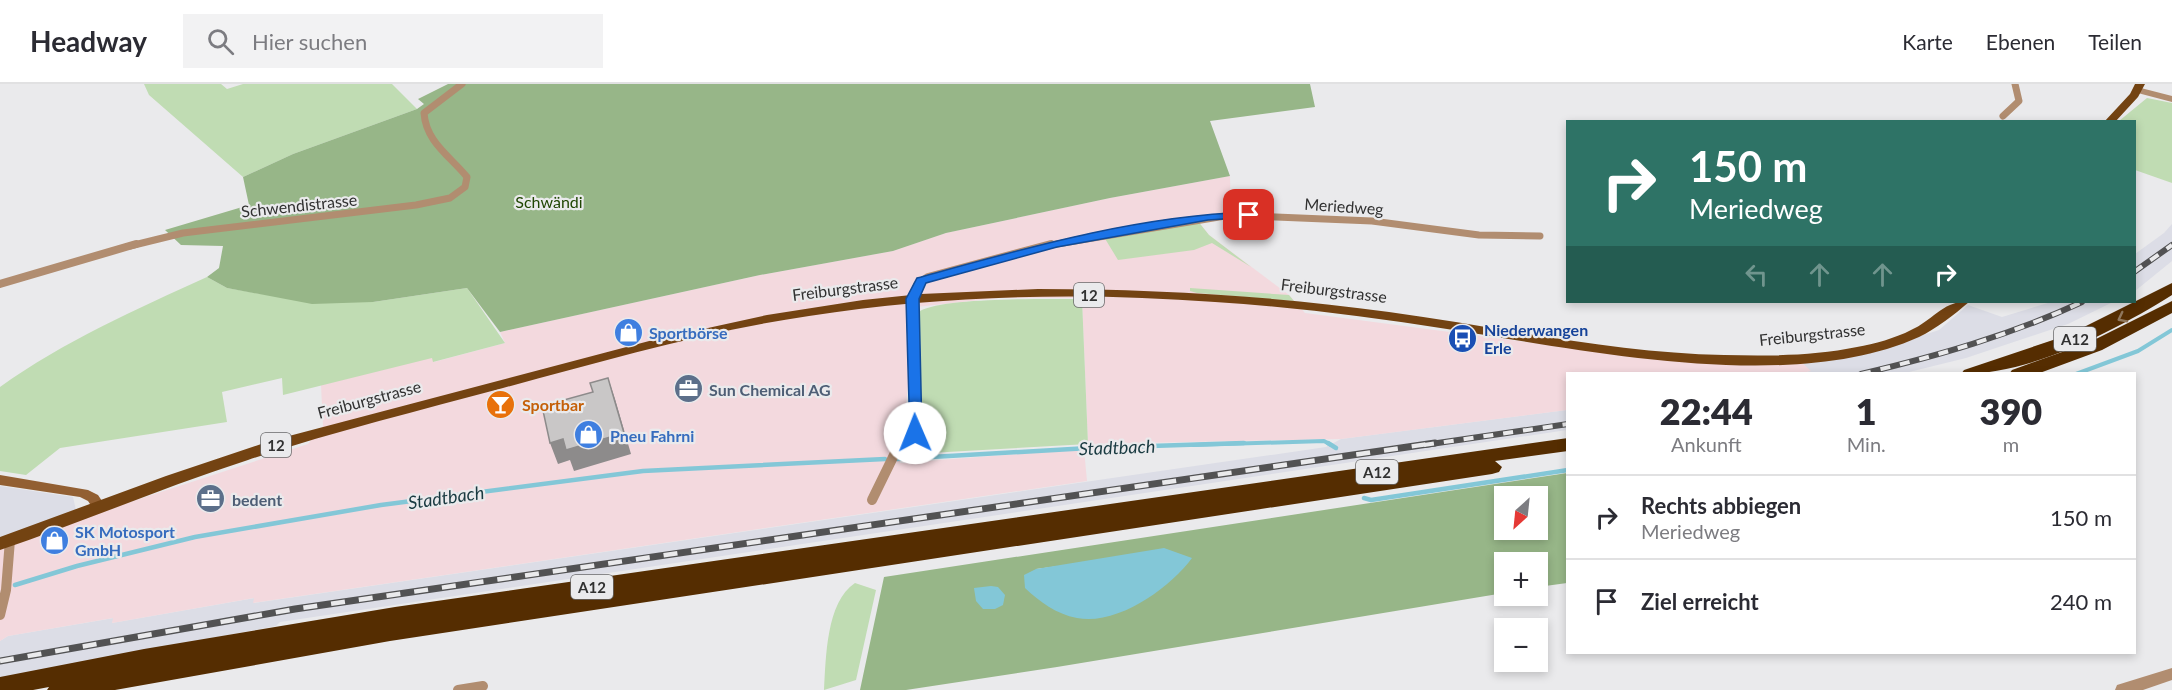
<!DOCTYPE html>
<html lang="de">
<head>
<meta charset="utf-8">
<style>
  body { margin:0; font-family:Lato,sans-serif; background:#f2f2f3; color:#2b2b33; height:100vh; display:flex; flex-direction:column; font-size:22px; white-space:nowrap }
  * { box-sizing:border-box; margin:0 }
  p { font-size:20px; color:#7c7c81 }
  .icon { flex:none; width:33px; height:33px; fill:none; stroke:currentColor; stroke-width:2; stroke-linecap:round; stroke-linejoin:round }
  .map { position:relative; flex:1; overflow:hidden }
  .sheet { position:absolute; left:1566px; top:288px; width:570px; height:282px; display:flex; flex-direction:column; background:#fff; border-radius:0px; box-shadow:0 3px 9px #0003 }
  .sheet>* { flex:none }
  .banner { position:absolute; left:1566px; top:36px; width:570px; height:183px; border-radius:0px; box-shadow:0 3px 9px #0003; background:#2e7366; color:#fff; overflow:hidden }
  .needle { width:39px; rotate:207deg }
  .fabs { position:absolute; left:1494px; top:402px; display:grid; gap:12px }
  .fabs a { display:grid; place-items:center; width:54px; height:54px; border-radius:0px; background:#fff; box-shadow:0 3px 9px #0003; font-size:30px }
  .pin { position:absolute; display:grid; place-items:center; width:51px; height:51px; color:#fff; margin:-26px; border-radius:12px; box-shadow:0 3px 9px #0006 }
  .me { position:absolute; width:66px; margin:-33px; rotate:359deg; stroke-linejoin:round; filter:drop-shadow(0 0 4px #0008) }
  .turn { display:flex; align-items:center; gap:21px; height:126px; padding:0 24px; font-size:27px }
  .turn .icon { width:78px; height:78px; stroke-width:2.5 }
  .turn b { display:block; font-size:42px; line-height:51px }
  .lanes { display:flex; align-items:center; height:57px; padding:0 24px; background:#0003; justify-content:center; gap:30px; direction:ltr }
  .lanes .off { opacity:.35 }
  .eta { display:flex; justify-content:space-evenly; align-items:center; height:102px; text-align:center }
  .eta b { font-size:36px; font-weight:800; line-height:42px }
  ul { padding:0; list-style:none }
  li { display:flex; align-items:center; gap:18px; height:84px; padding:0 24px; border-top:2px solid #e1e1e2 }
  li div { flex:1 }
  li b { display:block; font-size:22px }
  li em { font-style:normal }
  header { display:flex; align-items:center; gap:36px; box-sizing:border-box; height:84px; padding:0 30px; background:#fff; border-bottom:2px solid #e1e1e2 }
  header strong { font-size:28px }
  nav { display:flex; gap:33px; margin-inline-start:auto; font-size:21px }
  .search { width:420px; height:54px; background:#f2f2f3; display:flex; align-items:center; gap:15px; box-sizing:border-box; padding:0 21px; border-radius:0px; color:#7c7c81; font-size:22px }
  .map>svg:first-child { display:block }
</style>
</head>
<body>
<header>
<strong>Headway</strong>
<div class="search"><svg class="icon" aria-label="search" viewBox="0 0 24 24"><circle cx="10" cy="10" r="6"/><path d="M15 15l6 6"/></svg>Hier suchen</div>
<nav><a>Karte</a><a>Ebenen</a><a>Teilen</a></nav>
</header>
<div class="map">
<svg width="2172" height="606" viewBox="0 0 2172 606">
  <rect width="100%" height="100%" fill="#eaeaec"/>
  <g fill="#dcdde6">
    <polygon points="2172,140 2172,177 2135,207 2135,170 2164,149"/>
    <polygon points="2051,218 2113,218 2068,240 1966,274 1905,289 1797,290 1810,287 1801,278 1861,271 1939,246 1968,221 2002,233"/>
    <polygon points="1567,326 1567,346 280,538 276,542 0,594 0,557 8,552 114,534 112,539 255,514 254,519 1326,363 1341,355"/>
    <polygon points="0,402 73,413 78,435 0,464"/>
  </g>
  <polygon fill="#f3d9de" points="1230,92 1231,134 1198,137 1209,151 1289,211 1305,229 1541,260 1801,278 1811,287 1797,290 1568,290 1567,326 1341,355 1088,360 1082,214 999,214 916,223 900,379 1084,365 1087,397 253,519 254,514 112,539 113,534 8,552 0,557 0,464 78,435 308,360 323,342 321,301 433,273 434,278 505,259 500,248 760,191 893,167 946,149 1110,114"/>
  <g fill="#c0dcb3">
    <polygon points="144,0 221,0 227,5 243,0 392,0 417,25 293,70 243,93 149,11"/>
    <polygon points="2147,14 2172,19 2172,99 2135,86 2134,38 2119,37"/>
    <polygon points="1197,136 1209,151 1251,183 1212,159 1194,166 1118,176 1104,153"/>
    <path d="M207,193L227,204L262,210L373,218L467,204L505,259L433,278L432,274L283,311L282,294L222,308L227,338L60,364L26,391L0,387V303C64,257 137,225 207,193Z"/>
    <polygon points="1190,204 1289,211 1294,217 1197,209 1190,207"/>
    <path d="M1082,215L1088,360L912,370L925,368L930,361L920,339L917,232L920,227C944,213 1049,215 1082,215Z"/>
    <path d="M855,499L876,506L856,596L824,606C826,574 826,518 855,499Z"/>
  </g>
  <g fill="#97b688" fill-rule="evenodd">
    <polygon points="448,0 1310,0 1315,23 1210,37 1230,92 1110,114 946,149 893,167 760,191 500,248 467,204 373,218 312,220 227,204 207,193 219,184 223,162 181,161 165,146 249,121 243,93 293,70 417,25 424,20 418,15"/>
    <path d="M1567,389V499L1538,503V478H1504V509L1057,583L906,606H860L884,493ZM1504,412H1538V446H1504ZM1067,481L1112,531L1036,485Z"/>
  </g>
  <g fill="#83c7d7">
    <path d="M1164,464L1192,474C1170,504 1117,542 1077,534C1056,530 1040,518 1025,504L1024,491L1036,485Z"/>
    <polygon points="991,502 998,503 1005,511 1003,521 995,525 983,525 976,517 974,504"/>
  </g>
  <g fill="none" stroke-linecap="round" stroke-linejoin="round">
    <g stroke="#83c7d7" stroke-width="4">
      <polyline points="2076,290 2138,267 2172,246"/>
      <polyline points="1193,361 1324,357 1331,361"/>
    </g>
    <g stroke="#83c7d7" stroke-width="4.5">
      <polyline points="1328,359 1336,364"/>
      <polyline points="897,375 1089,364 1244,359"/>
      <polyline points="1364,414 1371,416 1568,386"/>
      <polyline points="15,501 77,482 195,453 381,421 643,387 885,375"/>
    </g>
    <g stroke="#b18d70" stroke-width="7">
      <polyline points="2003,32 2019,17 2015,0"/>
      <path d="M130,162L183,149L416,121L450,114L465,103L467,93C450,72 426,58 424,29L462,0"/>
      <polyline points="1045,162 1231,131 1372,137 1479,151 1540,152"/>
    </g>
    <g stroke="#b18d70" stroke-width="8">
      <polyline points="0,200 136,160"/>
      <polyline points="904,361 915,349 913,215 917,201 928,193 1051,160"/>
    </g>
    <g stroke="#b18d70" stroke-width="10">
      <polyline points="872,416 894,371 905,359"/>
      <polyline points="0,531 6,506 10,456"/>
      <polyline points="458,606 483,602"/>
    </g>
    <g fill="#b18d70" fill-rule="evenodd">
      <polygon points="2137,3 2172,12 2172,18 2134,8 2134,4"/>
      <polygon points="2172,584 2172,596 2143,606 2115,606 2117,601"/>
    </g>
    <polygon fill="#925f32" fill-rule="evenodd" points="0,391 88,406 98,411 106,423 104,426 94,426 88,417 80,413 0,401"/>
    <g fill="#734312" fill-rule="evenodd">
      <polygon points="2135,0 2145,0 2138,13 2115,38 2104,38 2130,10"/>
      <path d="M1038,205C1156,205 1273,212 1389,228C1500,243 1612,269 1724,271C1768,272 1814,272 1857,263C1874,260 1896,254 1911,246C1932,237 1945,215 1969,218C1955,230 1936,245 1919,253C1790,311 1584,266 1447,245C1370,233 1293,223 1215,218C1080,208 943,211 809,232C706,247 604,277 503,304C418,327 332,348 248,376C164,403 83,438 0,466V453L166,392L270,357L653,256L767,231L863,216L921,210Z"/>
    </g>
    <g fill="#552d01" fill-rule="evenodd">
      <path d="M2172,199V211C2113,248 2031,290 1961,290L1964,286L2068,251Z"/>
      <polygon points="2172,217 2172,229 2102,266 2037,290 2009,290 2012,286 2090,258"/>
      <polygon points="1568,354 1568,367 1495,377 1502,383 1499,388 1492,390 390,557 115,606 47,606 49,603 33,606 0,606 0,593 144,565 395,523"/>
    </g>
    <defs>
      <g id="rail-far1">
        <polyline points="2134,188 2172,161"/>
        <path d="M1861,290C1937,272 2011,251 2082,218"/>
        <polyline points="1424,361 1568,340"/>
      </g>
      <polyline id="rail" points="0,577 295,525 1435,359"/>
    </defs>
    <use href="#rail-far1" stroke="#525253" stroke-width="6"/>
    <use href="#rail" stroke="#525253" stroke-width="7"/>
    <use href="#rail-far1" stroke="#eaeaec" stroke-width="4" stroke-dasharray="10" stroke-linecap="butt"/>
    <use href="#rail" stroke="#eaeaec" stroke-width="4.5" stroke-dasharray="14" stroke-linecap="butt"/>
  </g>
  <polygon fill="#8d8b8b" points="608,294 615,315 631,370 574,387 570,376 558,380 550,359 563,355"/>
  <polygon fill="#c9c7c7" stroke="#8d8b8b" stroke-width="1.5" points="608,294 624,349 566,366 563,355 550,359 542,322 593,308 590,299"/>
  <defs><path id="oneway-chevron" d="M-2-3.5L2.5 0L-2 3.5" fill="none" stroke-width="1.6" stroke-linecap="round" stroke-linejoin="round" transform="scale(1.5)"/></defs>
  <use stroke="#91795f" href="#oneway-chevron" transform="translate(2122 234) rotate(153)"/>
  <path fill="#1a73e8" stroke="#114b97" stroke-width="1.5" d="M1249,128L1255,131L1253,133L1208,136L1057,163L926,199L919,215L922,349L915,354L910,353L906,215L917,194C1026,164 1136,132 1249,128Z"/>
  <defs>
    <symbol id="shop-disc" viewBox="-11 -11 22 22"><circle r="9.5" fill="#3f7fe0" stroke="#eaeaec"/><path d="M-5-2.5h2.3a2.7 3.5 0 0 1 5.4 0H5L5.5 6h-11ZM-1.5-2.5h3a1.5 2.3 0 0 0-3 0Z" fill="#fff"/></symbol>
    <symbol id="bus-disc" viewBox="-11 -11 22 22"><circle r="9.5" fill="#1a4fb4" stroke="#eaeaec"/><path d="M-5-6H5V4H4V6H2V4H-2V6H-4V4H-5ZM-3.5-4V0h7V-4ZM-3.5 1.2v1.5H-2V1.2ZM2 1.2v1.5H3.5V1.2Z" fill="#fff"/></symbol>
    <symbol id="office-disc" viewBox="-11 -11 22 22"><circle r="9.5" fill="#5c6f8a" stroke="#eaeaec"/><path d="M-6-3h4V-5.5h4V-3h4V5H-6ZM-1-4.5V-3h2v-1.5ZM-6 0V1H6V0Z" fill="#fff"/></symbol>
    <symbol id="bar-disc" viewBox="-11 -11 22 22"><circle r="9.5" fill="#e8710a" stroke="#eaeaec"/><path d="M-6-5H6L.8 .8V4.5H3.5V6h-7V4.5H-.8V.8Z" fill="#fff"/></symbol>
  </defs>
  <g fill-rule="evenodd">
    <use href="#shop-disc" x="612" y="232" width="33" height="33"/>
    <use href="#bus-disc" x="1446" y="238" width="33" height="33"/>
    <use href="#office-disc" x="672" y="288" width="33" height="33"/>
    <use href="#bar-disc" x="484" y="304" width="33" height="33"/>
    <use href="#shop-disc" x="572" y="334" width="33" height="33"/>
    <use href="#office-disc" x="194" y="398" width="33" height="33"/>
    <use href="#shop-disc" x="38" y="440" width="33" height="33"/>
  </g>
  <g text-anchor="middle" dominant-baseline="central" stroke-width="4.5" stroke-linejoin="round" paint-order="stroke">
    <g fill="#eaeaec" stroke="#686869" stroke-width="1.5">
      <rect x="1074" y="199" width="30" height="24" rx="4.5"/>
      <rect x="2054" y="243" width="42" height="24" rx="4.5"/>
      <rect x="261" y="349" width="30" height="24" rx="4.5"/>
      <rect x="1356" y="376" width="42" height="24" rx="4.5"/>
      <rect x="571" y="491" width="42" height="24" rx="4.5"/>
    </g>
    <g font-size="15" font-weight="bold" fill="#313131">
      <text x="1089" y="211">12</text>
      <text x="2075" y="255">A12</text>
      <text x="276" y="361">12</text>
      <text x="1377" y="388">A12</text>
      <text x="592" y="503">A12</text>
    </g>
    <g font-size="16" fill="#204603" stroke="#eaeaec">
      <text x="549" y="117">Schwändi</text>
    </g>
    <g font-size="16" fill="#313131" stroke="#eaeaec">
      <text transform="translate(299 121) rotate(-6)">Schwendistrasse</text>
      <text transform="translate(1344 122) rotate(4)">Meriedweg</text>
      <text transform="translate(845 204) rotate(-7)">Freiburgstrasse</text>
      <text transform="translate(1334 206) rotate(7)">Freiburgstrasse</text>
      <text transform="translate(1812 250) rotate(-6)">Freiburgstrasse</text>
      <text transform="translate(369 315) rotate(-15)">Freiburgstrasse</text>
    </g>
    <g font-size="16" font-weight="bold" fill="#164399" stroke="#eaeaec" text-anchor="start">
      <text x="1484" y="245">Niederwangen<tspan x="1484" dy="18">Erle</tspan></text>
    </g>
    <g font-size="16" font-weight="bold" fill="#366cbe" stroke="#eaeaec" text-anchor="start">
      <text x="649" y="248">Sportbörse</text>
      <text x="610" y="351">Pneu Fahrni</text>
      <text x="75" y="447">SK Motosport<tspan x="75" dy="18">GmbH</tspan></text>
    </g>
    <g font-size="16" font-weight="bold" fill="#4e5e75" stroke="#eaeaec" text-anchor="start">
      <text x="709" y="305">Sun Chemical AG</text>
      <text x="232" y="415">bedent</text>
    </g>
    <g font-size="16" font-weight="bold" fill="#c56008" stroke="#eaeaec" text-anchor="start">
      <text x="522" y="320">Sportbar</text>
    </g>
    <g font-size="18" font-style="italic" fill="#193a41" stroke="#eaeaec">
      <text transform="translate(1117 363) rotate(-2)">Stadtbach</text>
      <text transform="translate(446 413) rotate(-8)">Stadtbach</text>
    </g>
  </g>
</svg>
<div class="fabs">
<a><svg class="needle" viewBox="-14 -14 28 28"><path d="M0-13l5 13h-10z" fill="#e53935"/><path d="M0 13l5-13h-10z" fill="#7c7c81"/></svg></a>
<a>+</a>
<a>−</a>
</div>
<div class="pin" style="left:1249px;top:131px;background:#d93025"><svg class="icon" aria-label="arrive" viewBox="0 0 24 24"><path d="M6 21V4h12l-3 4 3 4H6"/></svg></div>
<svg class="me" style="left:915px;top:349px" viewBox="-20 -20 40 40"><circle r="19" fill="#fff"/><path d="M0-13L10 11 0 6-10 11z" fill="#1a73e8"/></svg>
<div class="banner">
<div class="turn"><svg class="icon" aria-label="right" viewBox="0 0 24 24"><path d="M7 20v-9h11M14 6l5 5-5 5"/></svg><div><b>150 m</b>Meriedweg</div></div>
<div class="lanes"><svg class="icon off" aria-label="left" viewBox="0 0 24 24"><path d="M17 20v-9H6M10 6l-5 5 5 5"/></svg><svg class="icon off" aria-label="ahead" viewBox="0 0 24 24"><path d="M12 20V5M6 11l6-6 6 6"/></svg><svg class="icon off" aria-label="ahead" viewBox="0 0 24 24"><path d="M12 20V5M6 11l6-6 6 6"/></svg><svg class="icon" aria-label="right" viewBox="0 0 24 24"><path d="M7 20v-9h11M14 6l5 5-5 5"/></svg></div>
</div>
<section class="sheet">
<div class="eta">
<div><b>22:44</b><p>Ankunft</p></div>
<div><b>1</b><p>Min.</p></div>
<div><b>390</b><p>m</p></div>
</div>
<ul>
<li><svg class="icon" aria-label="right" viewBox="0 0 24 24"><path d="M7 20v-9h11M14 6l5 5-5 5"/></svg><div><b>Rechts abbiegen</b><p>Meriedweg</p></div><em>150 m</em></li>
<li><svg class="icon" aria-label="arrive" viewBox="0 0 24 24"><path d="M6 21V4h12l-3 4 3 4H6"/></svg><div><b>Ziel erreicht</b></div><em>240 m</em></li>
</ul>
</section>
</div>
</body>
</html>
